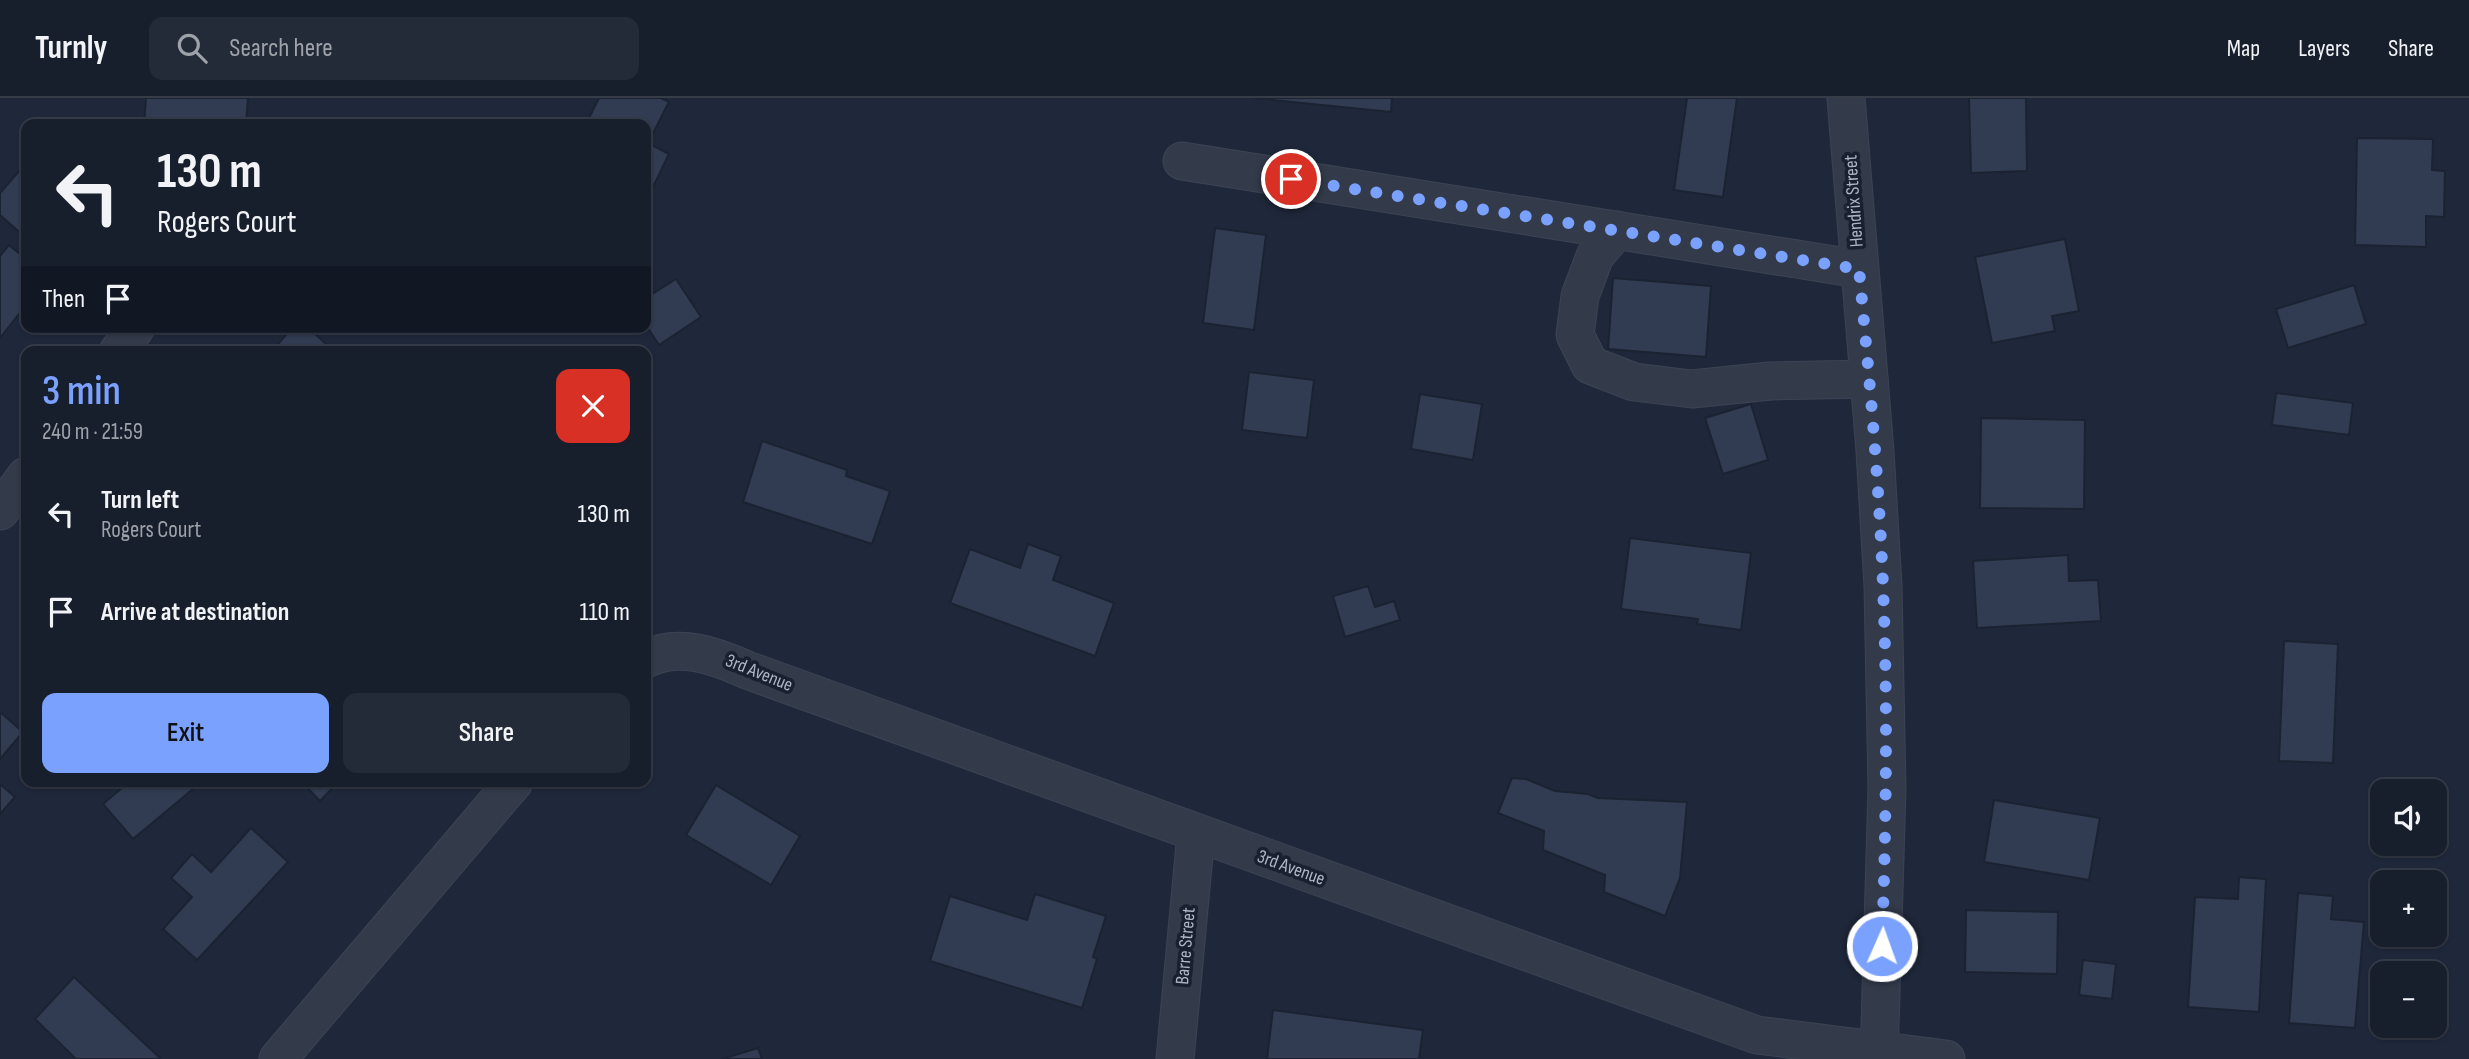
<!DOCTYPE html>
<html lang="en">
<head>
<meta charset="utf-8">
<style>
  body { margin:0; font-family:"Sofia Sans Condensed",sans-serif; background:#242b38; color:#f1f3f6; height:100vh; display:flex; flex-direction:column; font-size:26px; white-space:nowrap }
  * { box-sizing:border-box; margin:0 }
  p { font-size:23px; color:#9ea2a9 }
  .icon { flex:none; width:38px; height:38px; fill:none; stroke:currentColor; stroke-width:2; stroke-linecap:round; stroke-linejoin:round }
  .map { position:relative; flex:1; overflow:hidden }
  .sheet { position:absolute; left:21px; top:248px; width:630px; height:441px; display:flex; flex-direction:column; background:#171e2c; border-radius:14px; box-shadow:0 2px 5px #0004,0 0 0 2px #363c48 }
  .sheet>* { flex:none }
  .guide { position:absolute; left:21px; top:21px; width:630px; height:214px; border-radius:14px; box-shadow:0 2px 5px #0004,0 0 0 2px #363c48; background:#171e2c; color:#f1f3f6; overflow:hidden }
  .fabs { position:absolute; left:2370px; top:681px; display:grid; gap:14px }
  .fabs a { display:grid; place-items:center; width:77px; height:77px; border-radius:14px; background:#171e2c; box-shadow:0 2px 5px #0004,0 0 0 2px #363c48; font-size:35px }
  .pin { position:absolute; display:grid; place-items:center; width:60px; height:60px; color:#fff; margin:-30px; border:4px solid #fff; border-radius:50%; box-shadow:0 2px 7px #0007 }
  .me { position:absolute; width:77px; margin:-38px; rotate:2deg; stroke-linejoin:round; filter:drop-shadow(0 0 5px #0008) }
  .turn { display:flex; align-items:center; gap:24px; height:147px; padding:0 21px; font-size:32px }
  .turn .icon { width:91px; height:91px; stroke-width:2.5 }
  .turn b { display:block; font-size:49px; line-height:60px }
  .then { display:flex; align-items:center; height:66px; padding:0 21px; background:#0003; gap:14px; font-size:26px }
  .round { display:grid; place-items:center; flex:none; width:74px; height:74px; border-radius:14px; background:#242b38 }
  .overview { display:flex; align-items:center; justify-content:space-between; height:119px; padding:0 21px }
  h1 { font-size:42px; font-weight:600; line-height:52px; color:#7ba1ff }
  .action { display:flex; gap:14px; margin-top:auto; padding:14px 21px }
  .action a { flex:1; height:80px; border-radius:14px; background:#7ba1ff; color:#111; font-size:28px; font-weight:600; line-height:80px; text-align:center }
  .action a+a { background:#242b38; color:#f1f3f6 }
  ul { padding:0; list-style:none }
  li { display:flex; align-items:center; gap:21px; height:98px; padding:0 21px }
  li div { flex:1 }
  li b { display:block; font-size:26px }
  li em { font-style:normal }
  header { display:flex; align-items:center; gap:42px; box-sizing:border-box; height:98px; padding:0 35px; background:#171e2c; border-bottom:2px solid #363c48 }
  header strong { font-size:33px }
  nav { display:flex; gap:38px; margin-inline-start:auto; font-size:24px }
  .search { width:490px; height:63px; background:#242b38; display:flex; align-items:center; gap:18px; box-sizing:border-box; padding:0 24px; border-radius:14px; color:#9ea2a9; font-size:26px }
  .map>svg:first-child { display:block }
</style>
</head>
<body>
<header>
<strong>Turnly</strong>
<div class="search"><svg class="icon" aria-label="search" viewBox="0 0 24 24"><circle cx="10" cy="10" r="6"/><path d="M15 15l6 6"/></svg>Search here</div>
<nav><a>Map</a><a>Layers</a><a>Share</a></nav>
</header>
<div class="map">
<svg width="2469" height="961" viewBox="0 0 2469 961">
  <rect width="100%" height="100%" fill="#1f283b"/>
  <g fill="#313c52" stroke="#1b2231" stroke-width="2">
    <polygon points="146,0 248,0 246,26 144,26"/>
    <polygon points="599,0 661,0 669,4 648,45 669,56 651,93 646,91 646,26 586,26"/>
    <polygon points="1254,0 1392,0 1391,14"/>
    <polygon points="1687,0 1737,0 1723,99 1674,92"/>
    <polygon points="1969,0 2026,0 2027,73 1971,75"/>
    <polygon points="2357,40 2433,41 2432,72 2445,73 2444,119 2426,118 2426,149 2355,147"/>
    <polygon points="26,65 26,140 0,117 0,95"/>
    <polygon points="1215,130 1266,137 1254,232 1203,225"/>
    <polygon points="2065,141 2079,213 2052,218 2055,233 1992,245 1975,159"/>
    <polygon points="9,147 26,161 26,207 0,240 0,158"/>
    <polygon points="1613,180 1711,188 1706,259 1608,251"/>
    <polygon points="676,181 701,219 659,247 646,227 646,200"/>
    <polygon points="2354,187 2366,226 2288,250 2276,211"/>
    <polygon points="293,229 308,229 334,254 271,254"/>
    <polygon points="1249,274 1314,282 1307,340 1242,332"/>
    <polygon points="2276,295 2353,305 2349,337 2272,327"/>
    <polygon points="1420,296 1482,306 1473,362 1411,351"/>
    <polygon points="1751,306 1768,362 1723,376 1705,320"/>
    <polygon points="1981,320 2085,322 2084,411 1980,410"/>
    <polygon points="762,343 847,372 846,378 890,393 872,446 743,404"/>
    <polygon points="1630,440 1751,455 1741,532 1697,526 1698,521 1621,511"/>
    <polygon points="1028,446 1061,458 1053,482 1114,505 1095,558 950,505 970,451 1020,470"/>
    <polygon points="2068,457 2069,483 2098,482 2101,523 1977,530 1973,463"/>
    <polygon points="1368,488 1375,509 1394,503 1400,522 1345,539 1333,498"/>
    <polygon points="2284,543 2338,546 2333,665 2279,663"/>
    <polygon points="0,614 23,634 0,661"/>
    <polygon points="1512,680 1526,681 1555,693 1588,696 1598,700 1687,704 1680,780 1665,818 1604,794 1605,777 1543,752 1544,733 1498,715"/>
    <polygon points="129,684 188,684 193,691 133,741 103,706"/>
    <polygon points="302,684 338,684 320,703"/>
    <polygon points="0,686 15,699 0,716"/>
    <polygon points="716,687 800,738 771,787 686,737"/>
    <polygon points="1994,702 2100,720 2089,782 1984,764"/>
    <polygon points="251,730 288,764 197,862 163,831 192,799 171,780 192,756 211,774"/>
    <polygon points="2239,779 2266,781 2259,914 2188,909 2195,799 2238,801"/>
    <polygon points="2298,795 2333,798 2331,821 2364,824 2355,930 2289,925"/>
    <polygon points="1035,796 1106,818 1093,859 1097,861 1082,910 930,863 950,798 1027,822"/>
    <polygon points="1966,812 2058,814 2057,876 1965,874"/>
    <polygon points="2083,862 2116,866 2112,901 2079,897"/>
    <polygon points="74,879 161,961 76,961 35,921"/>
    <polygon points="1273,912 1423,932 1419,961 1267,961"/>
    <polygon points="758,950 762,961 722,961"/>
  </g>
  <g fill="none" stroke-linecap="round" stroke-linejoin="round">
    <defs>
      <g id="minor">
        <polyline points="1846,0 1875,353 1883,488 1887,691 1879,961"/>
        <polyline points="1182,63 1859,171"/>
        <polyline points="1617,132 1595,158 1580,198 1575,237 1590,267 1634,284 1692,291 1770,283 1869,281"/>
        <polyline points="118,254 136,229"/>
        <polyline points="0,413 26,378"/>
        <path d="M646,561C679,544 716,558 747,572L1757,937L1946,961"/>
        <polyline points="278,961 514,684"/>
        <polyline points="1175,961 1196,736"/>
      </g>
    </defs>
    <use href="#minor" stroke="#3c4454" stroke-width="39"/>
    <use href="#minor" stroke="#333b4b" stroke-width="37"/>
  </g>
  <g fill="none" stroke-linecap="round" stroke-linejoin="round">
    <path stroke="#7ba1ff" stroke-width="12" stroke-dasharray="0 21.6" d="M1291,81L1859,171C1869,276 1879,382 1883,488C1888,608 1886,728 1882,848"/>
  </g>
  <g text-anchor="middle" dominant-baseline="central" stroke-width="7" stroke-linejoin="round" paint-order="stroke">
    <g font-size="19" fill="#aeb5c7" stroke="#19202f">
      <text transform="translate(1854 103) rotate(-94)">Hendrix Street</text>
      <text transform="translate(759 575) rotate(22)">3rd Avenue</text>
      <text transform="translate(1291 770) rotate(20)">3rd Avenue</text>
      <text transform="translate(1186 848) rotate(-85)">Barre Street</text>
    </g>
  </g>
</svg>
<div class="fabs">
<a><svg class="icon" aria-label="sound" viewBox="0 0 24 24"><path d="M4 9h4l5-4v14l-5-4H4zM17 9q2 3 0 6"/></svg></a>
<a>+</a>
<a>−</a>
</div>
<div class="pin" style="left:1291px;top:81px;background:#d93025"><svg class="icon" aria-label="arrive" viewBox="0 0 24 24"><path d="M6 21V4h12l-3 4 3 4H6"/></svg></div>
<svg class="me" style="left:1882px;top:848px" viewBox="-20 -20 40 40"><circle r="17" fill="#7ba1ff" stroke="#fff" stroke-width="3"/><path d="M0-11L8 9 0 5-8 9z" fill="#fff"/></svg>
<div class="guide">
<div class="turn"><svg class="icon" aria-label="left" viewBox="0 0 24 24"><path d="M17 20v-9H6M10 6l-5 5 5 5"/></svg><div><b>130 m</b>Rogers Court</div></div>
<div class="then">Then<svg class="icon" aria-label="arrive" viewBox="0 0 24 24"><path d="M6 21V4h12l-3 4 3 4H6"/></svg></div>
</div>
<section class="sheet">
<div class="overview"><div><h1>3 min</h1><p>240 m · 21:59</p></div><a class="round" style="background:#d93025;color:#fff"><svg class="icon" aria-label="close" viewBox="0 0 24 24"><path d="M6 6l12 12M18 6L6 18"/></svg></a></div>
<ul>
<li><svg class="icon" aria-label="left" viewBox="0 0 24 24"><path d="M17 20v-9H6M10 6l-5 5 5 5"/></svg><div><b>Turn left</b><p>Rogers Court</p></div><em>130 m</em></li>
<li><svg class="icon" aria-label="arrive" viewBox="0 0 24 24"><path d="M6 21V4h12l-3 4 3 4H6"/></svg><div><b>Arrive at destination</b></div><em>110 m</em></li>
</ul>
<div class="action"><a>Exit</a><a>Share</a></div>
</section>
</div>
</body>
</html>
